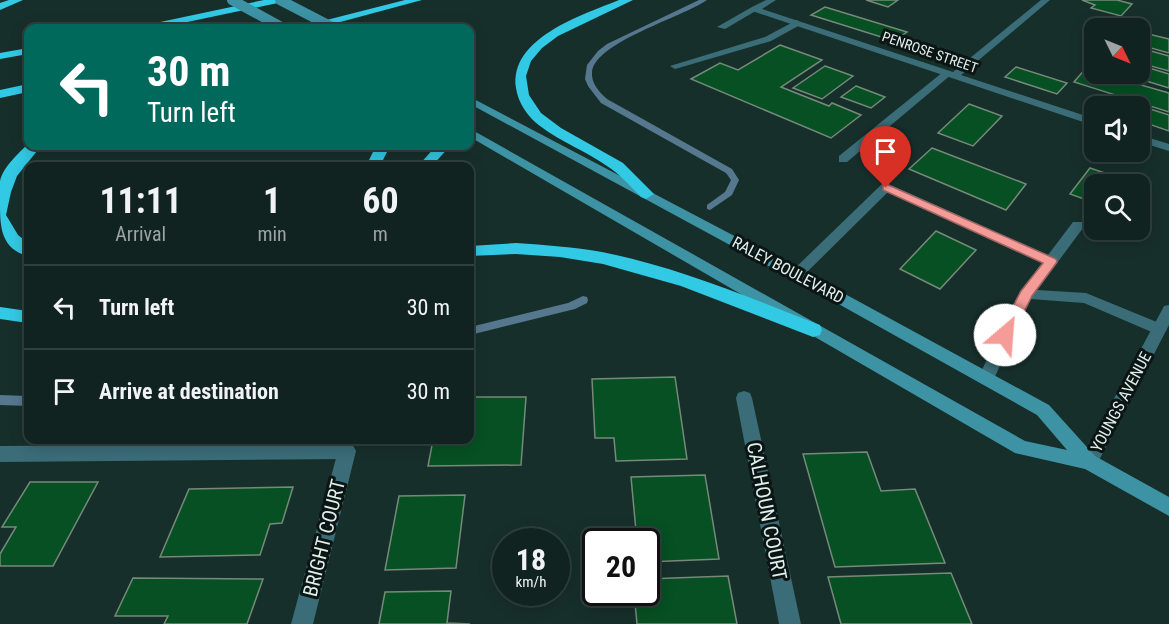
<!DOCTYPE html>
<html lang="en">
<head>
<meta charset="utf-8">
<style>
  body { margin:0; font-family:"Roboto Condensed",sans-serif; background:#1a2b29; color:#f1f3f6; height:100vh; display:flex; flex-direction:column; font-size:22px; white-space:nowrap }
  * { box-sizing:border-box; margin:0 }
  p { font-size:20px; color:#9ca4a5 }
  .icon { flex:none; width:33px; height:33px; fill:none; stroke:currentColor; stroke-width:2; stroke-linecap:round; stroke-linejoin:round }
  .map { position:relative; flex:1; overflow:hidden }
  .side { position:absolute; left:24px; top:162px; width:450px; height:282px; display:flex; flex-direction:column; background:#112320; border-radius:12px; box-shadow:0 3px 15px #0003,0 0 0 2px #30403e }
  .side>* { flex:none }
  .top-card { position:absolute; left:24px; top:24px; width:450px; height:126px; border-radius:12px; box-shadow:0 3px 15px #0003,0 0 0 2px #30403e; background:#00695c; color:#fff; overflow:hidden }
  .needle { width:39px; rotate:133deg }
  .controls { position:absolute; left:1084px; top:18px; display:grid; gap:12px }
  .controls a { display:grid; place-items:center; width:66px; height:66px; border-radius:12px; background:#112320; box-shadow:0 3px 15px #0003,0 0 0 2px #30403e; font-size:30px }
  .speed { position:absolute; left:492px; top:528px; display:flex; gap:12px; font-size:30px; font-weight:700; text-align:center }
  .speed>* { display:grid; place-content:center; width:78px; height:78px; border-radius:50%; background:#112320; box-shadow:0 3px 15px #0003,0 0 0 2px #30403e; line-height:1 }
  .speed small { font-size:15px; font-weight:400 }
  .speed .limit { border:3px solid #111; border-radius:9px; background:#fff; color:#111 }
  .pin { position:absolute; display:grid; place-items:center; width:51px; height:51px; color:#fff; margin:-62px -26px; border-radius:50% 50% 50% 0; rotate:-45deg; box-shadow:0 0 6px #0007 }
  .pin .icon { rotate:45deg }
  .me { position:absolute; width:66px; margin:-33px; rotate:27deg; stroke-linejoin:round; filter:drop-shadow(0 0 4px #0008) }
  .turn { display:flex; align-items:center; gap:21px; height:126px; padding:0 24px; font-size:27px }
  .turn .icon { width:78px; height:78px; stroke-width:2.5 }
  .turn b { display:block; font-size:42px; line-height:51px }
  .eta { display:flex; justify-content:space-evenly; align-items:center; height:102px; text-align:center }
  .eta b { font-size:36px; font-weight:700; line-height:42px }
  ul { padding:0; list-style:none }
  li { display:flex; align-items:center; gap:18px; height:84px; padding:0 24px; border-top:2px solid #30403e }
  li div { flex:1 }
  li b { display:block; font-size:22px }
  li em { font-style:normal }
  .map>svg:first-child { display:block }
</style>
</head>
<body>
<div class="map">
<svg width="1169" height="624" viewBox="0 0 1169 624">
  <rect width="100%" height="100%" fill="#172f2b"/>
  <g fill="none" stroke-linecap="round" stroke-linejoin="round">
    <g fill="#56788f" fill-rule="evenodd">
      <path d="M699,0H707C683,17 595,42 592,72C591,83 599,92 607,99L732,169L739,180L732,195L710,210L707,209V205L725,192L731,180L726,173L601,103L588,86L585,79L587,65L598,51L607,44Z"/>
      <polygon points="583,296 587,297 588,300 587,303 575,309 470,335 470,327 568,303"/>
      <polygon points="0,395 28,396 28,406 0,405"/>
    </g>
  </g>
  <g fill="#065023" stroke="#77897a" stroke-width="1.5">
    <polygon points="866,0 898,0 888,7"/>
    <polygon points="1082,0 1117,0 1132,4 1121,16 1091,8 1095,5"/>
    <polygon points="825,7 907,32 894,41 811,15"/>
    <polygon points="1140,32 1169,39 1169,53 1140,45"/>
    <polygon points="780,45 822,60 781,87 829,106 832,103 861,115 831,138 691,79 720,63 738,70"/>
    <polygon points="1140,48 1169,56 1169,71 1140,63"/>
    <polygon points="825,66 853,76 822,99 793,88"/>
    <polygon points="1016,67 1067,83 1057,94 1005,77"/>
    <polygon points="1086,68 1095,71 1095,74 1103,74 1169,93 1169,112 1074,82"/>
    <polygon points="1149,68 1169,74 1169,88 1140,79"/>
    <polygon points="856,86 885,97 871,108 841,97"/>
    <polygon points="1125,101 1169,115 1169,131 1140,121 1140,106 1121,106"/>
    <polygon points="969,104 1002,116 973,146 938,133"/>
    <polygon points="932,148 1026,184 1006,210 909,169"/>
    <polygon points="1090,168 1137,184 1095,184 1095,203 1070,194"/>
    <polygon points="936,231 976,250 940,289 900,269"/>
    <polygon points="675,377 687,459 616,461 614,438 595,438 592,379"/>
    <polygon points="470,397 526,397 521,465 428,466 433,440 470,440"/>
    <polygon points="867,452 881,491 915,489 945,563 835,567 803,454"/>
    <polygon points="705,475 719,559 646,562 646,542 637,542 631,477"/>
    <polygon points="30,482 98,482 53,566 0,566 0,554 16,527 2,527"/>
    <polygon points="293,487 282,523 270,524 260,555 160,557 189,489"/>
    <polygon points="465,495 456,568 385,570 399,496"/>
    <polygon points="951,573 972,624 841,624 828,577"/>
    <polygon points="728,576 737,624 637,624 634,592 646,592 646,579"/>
    <polygon points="133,578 263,579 247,624 164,624 168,616 115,616"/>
    <polygon points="451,591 447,623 470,624 379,624 385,592"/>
  </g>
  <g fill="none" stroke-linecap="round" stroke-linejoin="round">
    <g fill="#3b6d78" fill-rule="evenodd">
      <polygon points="752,7 759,9 725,29 717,27"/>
      <polygon points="797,20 801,23 800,25 771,41 675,69 670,66 765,37"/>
      <polygon points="943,72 952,74 847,162 839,162 839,156"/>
      <polygon points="886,183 1048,255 1073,222 1083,222 1085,225 1083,228 1037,290 1086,293 1164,325 1167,329 1164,333 1154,333 1084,303 1031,299 992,383 986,384 980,383 978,378 1019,294 1042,263 888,192 801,278 791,278 789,275 791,272 882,184"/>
      <polygon points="347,443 353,446 356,451 353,456 347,459 0,462 0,446"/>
    </g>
    <g fill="#3b6d78" fill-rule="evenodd">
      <polygon points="766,0 776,0 762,9 953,72 1041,0 1050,0 961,75 1095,119 1095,126 752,11 752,7"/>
      <polygon points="1140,135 1169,144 1169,151 1140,142"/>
      <polygon points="1169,305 1169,325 1095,468 1089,470 1083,468 1080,462 1083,456 1162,310 1164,306"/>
      <polygon points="744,391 750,393 752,398 801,624 779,624 736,398 738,393"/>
      <polygon points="347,443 353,446 356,451 313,624 291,624 338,451 341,446"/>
    </g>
    <polygon fill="#3d92a4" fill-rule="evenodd" points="470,97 845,294 1049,405 1095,456 1169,497 1169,516 1085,469 1015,453 470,137 470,130 474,131 1025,441 1067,450 1037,415 835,302 470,104"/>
    <g fill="#32c9e5" fill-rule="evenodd">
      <polygon points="9,0 23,0 0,10 0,3"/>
      <polygon points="264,0 283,0 278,3 159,28 141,28 146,25"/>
      <polygon points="405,0 422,0 318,28 302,28 303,26"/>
      <path d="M619,0H633L558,36L542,48L531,61L526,76L529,95L541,113L561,128L623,163L654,194L646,199L641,197C630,186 620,174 607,166C586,151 561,142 540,126C528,117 518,103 516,88C509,38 582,15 619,0Z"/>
      <polygon points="28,48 28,54 0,59 0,53"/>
      <polygon points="28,84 28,92 0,98 0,90"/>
      <path d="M28,144L41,146L17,176L11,192L6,215L18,235L28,243V256C1,249 0,227 0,204C0,197 0,188 0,181C3,167 19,153 28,144Z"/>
      <polygon points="376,146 390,146 380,166 366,166"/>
      <polygon points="436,146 450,146 432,166 418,166"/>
      <path d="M516,243C545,245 574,247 602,252C677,267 749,297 820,325L822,330L820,335L813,337L681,286L603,264L560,257L516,254L470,256V246Z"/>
      <polygon points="0,307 28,311 28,323 0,319"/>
    </g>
    <g stroke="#3d92a4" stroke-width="10">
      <polyline points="232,0 283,28"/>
      <polyline points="280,0 334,28"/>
    </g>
  </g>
  <polygon fill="#f59b98" stroke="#9f6563" stroke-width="1.5" points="886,184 1056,259 1057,262 1032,296 1010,339 1005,340 998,335 1021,291 1043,263 883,190 883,185"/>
  <g text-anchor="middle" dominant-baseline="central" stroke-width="6" stroke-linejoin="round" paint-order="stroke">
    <g font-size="14" fill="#e1efec" stroke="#0b1513">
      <text transform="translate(930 52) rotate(19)">PENROSE STREET</text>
    </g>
    <g font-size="16" fill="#e1efec" stroke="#0b1513">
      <text transform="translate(788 270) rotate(28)">RALEY BOULEVARD</text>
      <text transform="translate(1121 402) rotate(-62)">YOUNGS AVENUE</text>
    </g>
    <g font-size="20" fill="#e1efec" stroke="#0b1513">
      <text transform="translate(767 511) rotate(79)">CALHOUN COURT</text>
      <text transform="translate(324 538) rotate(-76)">BRIGHT COURT</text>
    </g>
  </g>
</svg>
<div class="controls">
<a><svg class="needle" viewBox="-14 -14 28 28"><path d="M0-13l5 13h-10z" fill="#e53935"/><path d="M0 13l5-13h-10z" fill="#9ca4a5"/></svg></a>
<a><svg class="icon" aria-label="sound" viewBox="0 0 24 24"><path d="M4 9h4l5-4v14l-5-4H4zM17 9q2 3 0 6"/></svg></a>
<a><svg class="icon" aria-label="search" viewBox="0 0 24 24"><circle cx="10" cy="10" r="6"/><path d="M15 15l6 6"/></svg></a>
</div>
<div class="speed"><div>18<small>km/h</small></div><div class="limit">20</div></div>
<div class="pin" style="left:886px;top:188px;background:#d93025"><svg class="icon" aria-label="arrive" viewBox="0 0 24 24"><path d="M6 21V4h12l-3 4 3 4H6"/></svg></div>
<svg class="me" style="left:1005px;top:335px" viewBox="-20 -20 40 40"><circle r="19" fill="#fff"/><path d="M0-13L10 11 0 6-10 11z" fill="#f59b98"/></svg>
<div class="top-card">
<div class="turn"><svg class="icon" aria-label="left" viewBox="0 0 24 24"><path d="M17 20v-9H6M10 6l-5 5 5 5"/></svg><div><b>30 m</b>Turn left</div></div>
</div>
<section class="side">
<div class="eta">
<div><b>11:11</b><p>Arrival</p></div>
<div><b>1</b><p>min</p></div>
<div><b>60</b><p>m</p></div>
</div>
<ul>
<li><svg class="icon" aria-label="left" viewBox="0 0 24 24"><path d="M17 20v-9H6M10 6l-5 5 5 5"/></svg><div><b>Turn left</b></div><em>30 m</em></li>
<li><svg class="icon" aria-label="arrive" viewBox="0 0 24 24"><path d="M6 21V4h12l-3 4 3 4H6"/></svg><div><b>Arrive at destination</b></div><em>30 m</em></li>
</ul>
</section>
</div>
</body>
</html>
